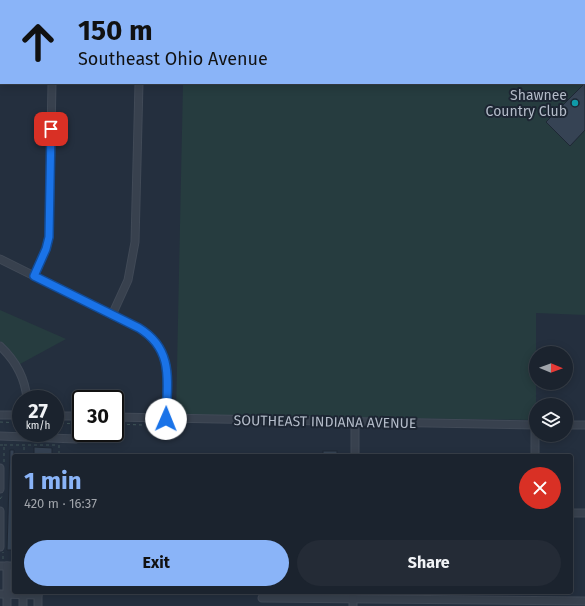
<!DOCTYPE html>
<html lang="en">
<head>
<meta charset="utf-8">
<style>
  body { margin:0; font-family:"Fira Sans",sans-serif; background:#242b36; color:#f1f3f6; height:100vh; display:flex; flex-direction:column; font-size:15px; white-space:nowrap }
  * { box-sizing:border-box; margin:0 }
  p { font-size:13px; color:#a0a4aa }
  .icon { flex:none; width:22px; height:22px; fill:none; stroke:currentColor; stroke-width:2; stroke-linecap:round; stroke-linejoin:round }
  .map { position:relative; flex:1; overflow:hidden }
  .drawer { position:absolute; left:12px; top:454px; width:561px; height:140px; display:flex; flex-direction:column; background:#1b232e; border-radius:4px; box-shadow:0 2px 10px #0003,0 0 0 1px #39404a }
  .drawer>* { flex:none }
  .guide { position:absolute; left:0px; top:0px; width:585px; height:84px; box-shadow:0 2px 10px #0003,0 0 0 1px #39404a; background:#8ab4f8; color:#111; overflow:hidden }
  .needle { width:26px; rotate:91deg }
  .buttons { position:absolute; left:529px; top:346px; display:grid; gap:8px }
  .buttons a { display:grid; place-items:center; width:44px; height:44px; border-radius:50%; background:#1b232e; box-shadow:0 2px 10px #0003,0 0 0 1px #39404a; font-size:20px }
  .speed { position:absolute; left:12px; top:390px; display:flex; gap:8px; font-size:20px; font-weight:700; text-align:center }
  .speed>* { display:grid; place-content:center; width:52px; height:52px; border-radius:50%; background:#1b232e; box-shadow:0 2px 10px #0003,0 0 0 1px #39404a; line-height:1 }
  .speed small { font-size:10px; font-weight:400 }
  .speed .limit { border:2px solid #111; border-radius:6px; background:#fff; color:#111 }
  .pin { position:absolute; display:grid; place-items:center; width:34px; height:34px; color:#fff; margin:-17px; border-radius:8px; box-shadow:0 2px 6px #0006 }
  .me { position:absolute; width:44px; margin:-22px; rotate:1deg; stroke-linejoin:round; filter:drop-shadow(0 0 3px #0008) }
  .turn { display:flex; align-items:center; gap:14px; height:84px; padding:0 12px; font-size:18px }
  .turn .icon { width:52px; height:52px; stroke-width:2.5 }
  .turn b { display:block; font-size:28px; line-height:34px }
  .round { display:grid; place-items:center; flex:none; width:42px; height:42px; border-radius:21px; background:#242b36 }
  .head { display:flex; align-items:center; justify-content:space-between; height:68px; padding:0 12px }
  h1 { font-size:24px; font-weight:700; line-height:30px; color:#8ab4f8 }
  .button { display:flex; gap:8px; margin-top:auto; padding:8px 12px }
  .button a { flex:1; height:46px; border-radius:24px; background:#8ab4f8; color:#111; font-size:16px; font-weight:700; line-height:46px; text-align:center }
  .button a+a { background:#242b36; color:#f1f3f6 }
  .map>svg:first-child { display:block }
</style>
</head>
<body>
<div class="map">
<svg width="585" height="606" viewBox="0 0 585 606">
  <rect width="100%" height="100%" fill="#242f3e"/>
  <g fill="#263c3f">
    <polygon points="185,0 585,0 585,315 536,313 536,420 176,415 183,83 584,83 584,1"/>
    <polygon points="0,310 66,339 20,364 10,350 0,341"/>
  </g>
  <g fill="#364354" stroke="#1f2835">
    <polygon points="585,83 585,130 570,146 546,122"/>
    <polygon points="34,447 52,448 52,456 34,456"/>
    <polygon points="10,450 14,450 14,550 7,550"/>
    <rect x="323" y="451" width="14" height="5"/>
  </g>
  <g fill="none" stroke-linecap="round" stroke-linejoin="round">
    <defs>
      <g id="minor">
        <polyline points="54,1 54,0"/>
        <polyline points="141,1 141,0"/>
        <polyline points="0,53 1,53"/>
        <path d="M0,259L139,328C175,350 167,383 166,419"/>
        <polyline points="34,276 46,249 49,237 52,83"/>
        <polyline points="112,315 128,280 135,242 139,83"/>
        <path d="M0,346C16,361 25,377 27,399"/>
        <polyline points="0,415 21,415"/>
        <polyline points="55,416 81,416"/>
        <polyline points="115,417 536,425"/>
        <polyline points="566,425 585,425"/>
        <polyline points="0,436 76,439 84,433"/>
        <polyline points="355,456 355,423"/>
        <polyline points="535,456 535,425"/>
        <polyline points="0,468 0,489"/>
        <polyline points="0,511 0,547"/>
        <polyline points="571,513 585,513"/>
        <polyline points="0,566 14,566"/>
        <polyline points="0,594 38,595"/>
        <polyline points="262,598 585,601"/>
        <polyline points="7,606 7,566"/>
        <polyline points="23,606 23,592"/>
        <polyline points="38,606 38,592"/>
        <polyline points="353,606 353,592"/>
      </g>
    </defs>
    <use href="#minor" stroke="#414a57" stroke-width="9"/>
    <g stroke="#3f5557" stroke-width="1" stroke-dasharray="3 3" stroke-linecap="butt">
      <polyline points="0,422 21,423"/>
      <polyline points="55,423 81,424"/>
      <polyline points="115,424 143,425"/>
      <polyline points="0,445 4,445 4,462"/>
      <polyline points="4,445 56,445"/>
      <polyline points="59,445 59,456"/>
      <polyline points="24,456 24,447"/>
      <polyline points="0,499 3,495"/>
      <polyline points="3,559 3,552"/>
    </g>
    <use href="#minor" stroke="#38414e" stroke-width="7"/>
  </g>
  <g fill="none" stroke-linecap="round" stroke-linejoin="round">
    <defs>
      <path id="route" d="M51,129L49,237L46,249L34,276L139,328C175,350 167,383 166,419"/>
    </defs>
    <use href="#route" stroke="#114b97" stroke-width="10"/>
    <use href="#route" stroke="#1a73e8" stroke-width="7"/>
  </g>
  <circle fill="#0f9aa8" stroke="#1d2633" stroke-width="1.5" cx="575" cy="103" r="4"/>
  <g text-anchor="middle" dominant-baseline="central" stroke-width="4" stroke-linejoin="round" paint-order="stroke">
    <g font-size="14" fill="#b4bcc9" stroke="#1d2633" text-anchor="end">
      <text x="567" y="95">Shawnee<tspan x="567" dy="16">Country Club</tspan></text>
    </g>
    <g font-size="14" fill="#b4bcc9" stroke="#1d2633">
      <text transform="translate(325 422) rotate(1)">SOUTHEAST INDIANA AVENUE</text>
    </g>
  </g>
</svg>
<div class="buttons">
<a><svg class="needle" viewBox="-14 -14 28 28"><path d="M0-13l5 13h-10z" fill="#e53935"/><path d="M0 13l5-13h-10z" fill="#a0a4aa"/></svg></a>
<a><svg class="icon" aria-label="layers" viewBox="0 0 24 24"><path d="M12 4l9 5-9 5-9-5zM3 14l9 5 9-5"/></svg></a>
</div>
<div class="speed"><div>27<small>km/h</small></div><div class="limit">30</div></div>
<div class="pin" style="left:51px;top:129px;background:#d93025"><svg class="icon" aria-label="arrive" viewBox="0 0 24 24"><path d="M6 21V4h12l-3 4 3 4H6"/></svg></div>
<svg class="me" style="left:166px;top:419px" viewBox="-20 -20 40 40"><circle r="19" fill="#fff"/><path d="M0-13L10 11 0 6-10 11z" fill="#1a73e8"/></svg>
<div class="guide">
<div class="turn"><svg class="icon" aria-label="ahead" viewBox="0 0 24 24"><path d="M12 20V5M6 11l6-6 6 6"/></svg><div><b>150 m</b>Southeast Ohio Avenue</div></div>
</div>
<section class="drawer">
<div class="head"><div><h1>1 min</h1><p>420 m · 16:37</p></div><a class="round" style="background:#d93025;color:#fff"><svg class="icon" aria-label="close" viewBox="0 0 24 24"><path d="M6 6l12 12M18 6L6 18"/></svg></a></div>
<div class="button"><a>Exit</a><a>Share</a></div>
</section>
</div>
</body>
</html>
